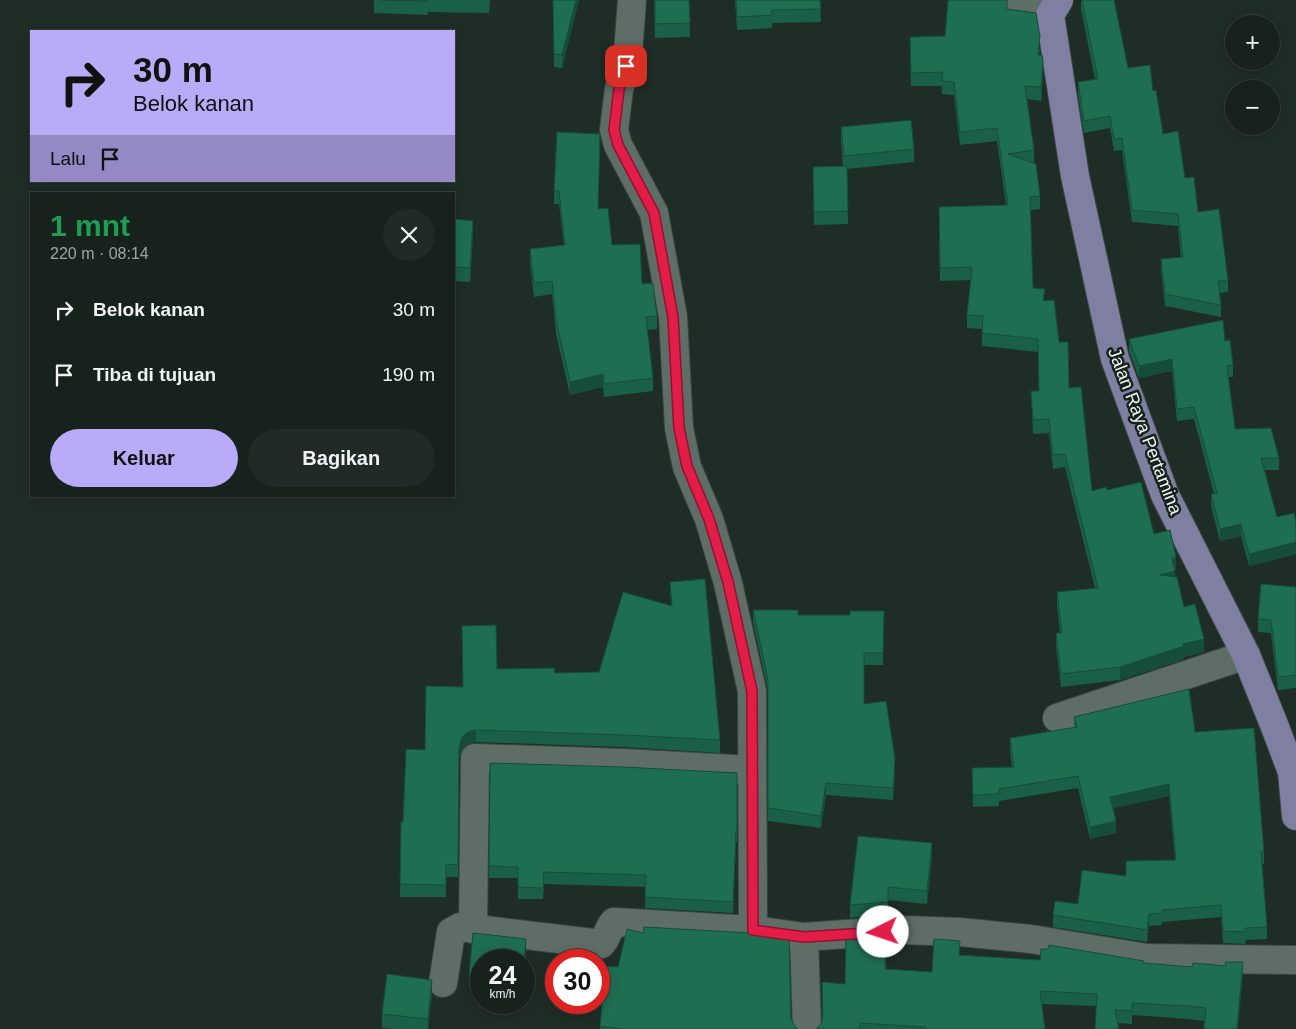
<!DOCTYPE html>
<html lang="id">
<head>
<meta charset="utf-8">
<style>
  body { margin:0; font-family:Helvetica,sans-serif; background:#202a26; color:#f1f3f6; height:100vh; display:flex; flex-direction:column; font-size:19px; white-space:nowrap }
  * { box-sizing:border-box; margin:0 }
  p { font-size:16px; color:#9ea4a4 }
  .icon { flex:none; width:28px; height:28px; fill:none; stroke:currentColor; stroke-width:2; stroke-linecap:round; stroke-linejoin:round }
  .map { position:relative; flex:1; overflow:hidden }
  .sheet { position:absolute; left:30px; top:192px; width:425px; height:305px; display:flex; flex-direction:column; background:#17221d; border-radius:0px; box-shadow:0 2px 12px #0003,0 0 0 1px #363f3b }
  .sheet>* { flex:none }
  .top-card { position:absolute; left:30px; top:30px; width:425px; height:152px; border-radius:0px; box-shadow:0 2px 12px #0003,0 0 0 1px #363f3b; background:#b9abf7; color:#111; overflow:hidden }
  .fabs { position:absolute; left:1225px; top:15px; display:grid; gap:10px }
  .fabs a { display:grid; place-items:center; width:55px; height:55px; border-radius:50%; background:#17221d; box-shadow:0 2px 12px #0003,0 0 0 1px #363f3b; font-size:25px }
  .speed { position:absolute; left:470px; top:949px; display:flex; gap:10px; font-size:25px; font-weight:700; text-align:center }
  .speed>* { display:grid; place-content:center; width:65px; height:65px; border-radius:50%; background:#17221d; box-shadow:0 2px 12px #0003,0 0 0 1px #363f3b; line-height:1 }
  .speed small { font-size:12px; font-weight:400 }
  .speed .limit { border:8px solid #d22; background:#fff; color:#111 }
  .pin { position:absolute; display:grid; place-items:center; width:42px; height:42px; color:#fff; margin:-21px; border-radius:10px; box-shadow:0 2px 8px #0006 }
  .me { position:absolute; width:55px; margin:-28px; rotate:266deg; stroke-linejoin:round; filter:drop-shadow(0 0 4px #0008) }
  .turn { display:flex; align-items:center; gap:18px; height:105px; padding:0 20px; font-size:22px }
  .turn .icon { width:65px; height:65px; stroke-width:2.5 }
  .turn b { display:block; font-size:35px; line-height:42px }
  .then { display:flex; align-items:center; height:48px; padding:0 20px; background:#0003; gap:10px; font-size:19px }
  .round { display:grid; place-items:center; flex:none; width:52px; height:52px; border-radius:26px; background:#202a26 }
  .summary { display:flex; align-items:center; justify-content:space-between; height:85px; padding:0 20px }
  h1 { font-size:30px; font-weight:700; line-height:38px; color:#1e9e55 }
  .cta { display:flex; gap:10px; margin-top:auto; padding:10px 20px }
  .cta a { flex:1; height:58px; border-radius:30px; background:#b9abf7; color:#111; font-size:20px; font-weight:700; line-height:58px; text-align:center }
  .cta a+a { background:#202a26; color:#f1f3f6 }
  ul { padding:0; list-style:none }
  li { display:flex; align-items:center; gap:15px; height:65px; padding:0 20px }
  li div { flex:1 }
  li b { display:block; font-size:19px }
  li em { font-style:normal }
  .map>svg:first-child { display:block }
</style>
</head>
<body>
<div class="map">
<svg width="1296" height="1029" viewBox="0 0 1296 1029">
  <rect width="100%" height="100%" fill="#1f2d27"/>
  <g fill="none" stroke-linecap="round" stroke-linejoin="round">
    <defs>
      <g id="minor">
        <polyline points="632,0 627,66 619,89 614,130 618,145 654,213 673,317 679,428 687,467 709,519 728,583 752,691 753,930"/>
        <polyline points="1014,0 1050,15"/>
        <polyline points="1057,718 1246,655"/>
        <polyline points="473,929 475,758 624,763 752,770"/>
        <polyline points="804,937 807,1029"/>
        <path d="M443,983L451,932L460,927L601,944C608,938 607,929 614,922L753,930L804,937L903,930L960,932L1031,939L1147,958L1296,960"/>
      </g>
      <polyline id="major" points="1059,0 1050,15 1075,176 1115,359 1165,495 1246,655 1275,727 1292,772 1296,816"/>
    </defs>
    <use href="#minor" stroke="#3b4742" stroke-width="30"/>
    <use href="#major" stroke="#3b4742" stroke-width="30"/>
    <use href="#minor" stroke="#5e6e67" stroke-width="28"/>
    <use href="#major" stroke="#7f7fa2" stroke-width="28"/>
  </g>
  <g fill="#1a5f47">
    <polygon points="374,0 490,0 489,13 428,12 427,15 374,13"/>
    <polygon points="553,0 579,0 562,68 554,67"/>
    <polygon points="654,0 689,0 690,37 655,38"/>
    <polygon points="735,0 820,0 821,22 772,23 772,28 737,30"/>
    <polygon points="1081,0 1114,0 1128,68 1153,91 1163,134 1185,178 1198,212 1228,280 1228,292 1219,293 1221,305 1221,317 1165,306 1161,271 1161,259 1181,257 1178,226 1132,222 1122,150 1114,151 1110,128 1084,133 1078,94 1078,82 1095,79 1081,9"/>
    <polygon points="1007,9 1040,50 1039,55 1043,74 1041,101 1027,99 1034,150 1034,163 1040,196 1040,209 1030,210 1033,288 1045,301 1059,342 1092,491 1107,490 1154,534 1176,570 1175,570 1175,577 1184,607 1204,652 1184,657 1184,659 1120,680 1061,687 1056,646 1056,633 1060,633 1057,605 1057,592 1095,588 1065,467 1053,469 1049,433 1033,434 1031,391 1039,391 1038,352 982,346 982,329 967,328 967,315 971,280 940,281 939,220 1006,205 997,141 960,145 954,95 942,94 942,86 911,86 910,50 945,36"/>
    <polygon points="841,127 914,149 914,162 847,169 848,224 814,225 813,167 843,166 841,141"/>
    <polygon points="600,147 598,209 612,245 642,284 657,316 657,329 647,330 653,378 653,391 604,397 603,387 570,395 556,334 552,294 534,297 530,262 530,249 564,245 559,204 554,204 554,191"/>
    <polygon points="454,219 473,234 470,282 454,281"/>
    <polygon points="1129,339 1225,341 1233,365 1233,377 1228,377 1235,429 1279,458 1279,470 1265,470 1277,517 1296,522 1296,554 1249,566 1241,536 1220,541 1211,506 1211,494 1214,494 1194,419 1177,421 1172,371 1139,378 1129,351"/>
    <polygon points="670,582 720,740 720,753 625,747 476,742 468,744 462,750 459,758 458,877 446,877 446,897 400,897 401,822 403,822 425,750 497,669 555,673 599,672 671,605"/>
    <polygon points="1296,587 1296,688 1278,690 1271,633 1258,632 1258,619"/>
    <polygon points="753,610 798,615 850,615 884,611 883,665 864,665 864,704 895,772 893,800 826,795 821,828 768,821 768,691 753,622"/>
    <polygon points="1074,717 1195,732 1264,852 1264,864 1262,864 1267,927 1267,939 1246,940 1245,944 1223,943 1221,917 1162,922 1162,925 1149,926 1147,942 1053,927 1053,915 1078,904 1126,875 1126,861 1175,860 1169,796 1113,808 1116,833 1090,839 1078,788 999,801 999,806 973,807 972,768 1012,767 1010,751 1010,738 1074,728"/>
    <polygon points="490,763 737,773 737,842 736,842 733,913 645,908 646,887 544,884 543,899 518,899 518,878 489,878"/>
    <polygon points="932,857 927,904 888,900 888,915 850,918 850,905"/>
    <polygon points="473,933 526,939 526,951 524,975 524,960 481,960 481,987 469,986 469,974"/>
    <polygon points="886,947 886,969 932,972 960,955 1040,960 1144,963 1243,975 1205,1021 1189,1019 1132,1015 1132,1024 1118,1023 1096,1006 1042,1004 1045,1029 816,1029 821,1024 822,1018 822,982 845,984"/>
    <polygon points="432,994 428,1029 394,1029 382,1028 382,1014"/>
    <polygon points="791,1018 794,1025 798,1029 600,1029 600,1026"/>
  </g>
  <g fill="#154d39">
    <polygon points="576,0 579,0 562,68 562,55"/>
    <polygon points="1043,60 1043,74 1041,101 1041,87"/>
    <polygon points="473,221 473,234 470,282 470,268"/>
    <polygon points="1172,359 1172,371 1139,378 1139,366"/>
    <polygon points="603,374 603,387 570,395 570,382"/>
    <polygon points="1241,524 1241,536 1220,541 1220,529"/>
    <polygon points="1296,542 1296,554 1249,566 1249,554"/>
    <polygon points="1176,557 1176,570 1172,571 1172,558"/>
    <polygon points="1175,571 1175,584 1160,575"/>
    <polygon points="1204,639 1204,652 1184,657 1184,659 1120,680 1120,667 1183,644"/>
    <polygon points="476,730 476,742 468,744 462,750 459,758 458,877 459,746 462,737 468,732"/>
    <polygon points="895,759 895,772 893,800 893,788"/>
    <polygon points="826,783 826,795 821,828 821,816"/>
    <polygon points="1169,784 1169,796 1110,809 1110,797"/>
    <polygon points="1116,821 1116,833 1090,839 1090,827"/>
    <polygon points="736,831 736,842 733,913 733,902"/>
    <polygon points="932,843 932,857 927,904 927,891"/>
    <polygon points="1149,914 1149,926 1147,942 1147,930"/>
    <polygon points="526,939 526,951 524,975 524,963"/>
    <polygon points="1243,962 1243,975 1238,1029 1237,1029"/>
    <polygon points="432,980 432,994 428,1029 428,1019"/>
  </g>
  <g fill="#1e6e52" stroke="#154d39">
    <polygon points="381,0 427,0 427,1"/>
    <polygon points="553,0 576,0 562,55 554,54"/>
    <polygon points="655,0 689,0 690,23 655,24"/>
    <polygon points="736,0 820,0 821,9 772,10 772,15 737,17"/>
    <polygon points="948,0 1007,0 1007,9 1036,13 1040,36 1038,55 1042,55 1043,60 1041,87 1025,86 1034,150 1008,154 1036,164 1040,196 1030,197 1033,288 1045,289 1043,301 1054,300 1059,342 1068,342 1069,388 1081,387 1092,491 1106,487 1107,490 1141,482 1154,534 1170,530 1176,557 1172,558 1175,571 1160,575 1177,577 1184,607 1195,604 1204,639 1183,644 1184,646 1120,667 1061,674 1056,633 1062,633 1057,592 1098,588 1065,454 1053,455 1049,419 1033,420 1031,391 1039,391 1038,339 982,333 983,316 967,315 972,267 940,268 939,207 1008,205 997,128 960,132 954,82 942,81 943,72 911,73 910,37 945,36"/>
    <polygon points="1082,0 1114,0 1128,68 1150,65 1153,91 1156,90 1163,134 1178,131 1185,178 1194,177 1198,212 1219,209 1228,280 1218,281 1221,305 1165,294 1161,259 1183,257 1178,214 1132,210 1122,138 1114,139 1110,116 1084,121 1078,82 1098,79"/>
    <polygon points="911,120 914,149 844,156 841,127"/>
    <polygon points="557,132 600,134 598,209 608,208 612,245 640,244 642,284 653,283 657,316 646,317 653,378 604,384 603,374 570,382 556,321 552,281 534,283 530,249 565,245 559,191 554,191"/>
    <polygon points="847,166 848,211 814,212 813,167"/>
    <polygon points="454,219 473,221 470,268 454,267"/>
    <polygon points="1223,320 1225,341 1230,340 1233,365 1227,366 1235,429 1271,428 1279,458 1261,458 1277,517 1294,513 1296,522 1296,542 1249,554 1241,524 1220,529 1211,494 1217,493 1194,407 1177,409 1172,359 1139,366 1129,339"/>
    <polygon points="705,579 720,740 625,735 476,730 468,732 462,737 459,746 458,865 446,864 446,885 400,884 401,822 403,822 406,749 425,750 426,686 463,687 462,626 496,625 497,669 554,668 555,673 599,672 623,592 672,606 670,582"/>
    <polygon points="1261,584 1296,587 1296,675 1278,677 1271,620 1258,619"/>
    <polygon points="753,610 798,610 798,615 850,615 850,611 884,611 883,653 864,653 864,704 886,701 895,759 893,788 826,783 821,816 768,808 768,679"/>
    <polygon points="1189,689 1195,732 1254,728 1264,852 1261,852 1267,927 1246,928 1245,932 1223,931 1221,905 1162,910 1162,913 1149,914 1147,930 1053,915 1055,901 1078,904 1082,870 1126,876 1126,861 1176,860 1169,784 1110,797 1116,821 1090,827 1078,776 999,789 999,794 973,795 972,768 1014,767 1010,738 1077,727 1074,717"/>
    <polygon points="490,763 623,767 737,773 737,831 736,831 733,902 645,897 646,875 544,872 543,888 518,887 518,867 489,866"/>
    <polygon points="858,836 932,843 927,891 888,887 888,902 850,905"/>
    <polygon points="644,927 751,933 789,938 791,1018 794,1025 798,1029 622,1029 600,1026 606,966 618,967 627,929 643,933"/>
    <polygon points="473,933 526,939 524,963 524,960 481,960 481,976 469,974"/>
    <polygon points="886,934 885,969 932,972 934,939 960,941 959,955 1040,960 1041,949 1048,949 1049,945 1144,961 1143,963 1192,967 1193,963 1226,966 1225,962 1243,962 1237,1029 1204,1029 1206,1008 1189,1006 1132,1003 1132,1011 1115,1010 1119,1029 1095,1029 1097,994 1040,991 1045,1029 925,1029 925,1027 860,1023 860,1029 816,1029 821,1024 823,1016 822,982 845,984 846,937"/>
    <polygon points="387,974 432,980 428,1019 382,1014"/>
  </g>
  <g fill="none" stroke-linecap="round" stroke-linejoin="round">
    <defs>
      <polyline id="route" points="626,66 619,89 614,130 618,145 654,213 673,317 679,428 687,466 709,519 728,582 752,691 753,930 804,937 883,932"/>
    </defs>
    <use href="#route" stroke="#92132f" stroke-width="12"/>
    <use href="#route" stroke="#e11d48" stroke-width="9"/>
  </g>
  <g text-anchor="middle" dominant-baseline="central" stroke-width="5" stroke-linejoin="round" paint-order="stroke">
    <g font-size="18" fill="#eef7f3" stroke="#16231d">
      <text transform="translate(1145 431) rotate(69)">Jalan Raya Pertamina</text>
    </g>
  </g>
</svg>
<div class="fabs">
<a>+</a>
<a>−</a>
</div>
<div class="speed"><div>24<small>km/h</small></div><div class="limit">30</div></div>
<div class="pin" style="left:626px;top:66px;background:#d93025"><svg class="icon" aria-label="arrive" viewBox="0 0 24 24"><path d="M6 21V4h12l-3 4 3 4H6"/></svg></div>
<svg class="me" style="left:883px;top:932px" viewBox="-20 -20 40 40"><circle r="19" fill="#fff"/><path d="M0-13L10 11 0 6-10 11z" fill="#e11d48"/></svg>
<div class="top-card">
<div class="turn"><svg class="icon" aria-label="right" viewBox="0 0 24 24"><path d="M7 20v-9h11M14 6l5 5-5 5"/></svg><div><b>30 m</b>Belok kanan</div></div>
<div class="then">Lalu<svg class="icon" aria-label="arrive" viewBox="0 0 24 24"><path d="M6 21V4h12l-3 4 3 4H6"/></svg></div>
</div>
<section class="sheet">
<div class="summary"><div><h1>1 mnt</h1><p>220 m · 08:14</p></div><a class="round"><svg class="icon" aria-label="close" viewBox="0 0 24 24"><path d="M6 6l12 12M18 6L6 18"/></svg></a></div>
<ul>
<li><svg class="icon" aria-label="right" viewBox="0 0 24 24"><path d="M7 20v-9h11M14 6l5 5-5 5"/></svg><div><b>Belok kanan</b></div><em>30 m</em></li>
<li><svg class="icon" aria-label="arrive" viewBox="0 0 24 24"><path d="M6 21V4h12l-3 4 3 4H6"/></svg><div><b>Tiba di tujuan</b></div><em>190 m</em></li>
</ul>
<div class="cta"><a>Keluar</a><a>Bagikan</a></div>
</section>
</div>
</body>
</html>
